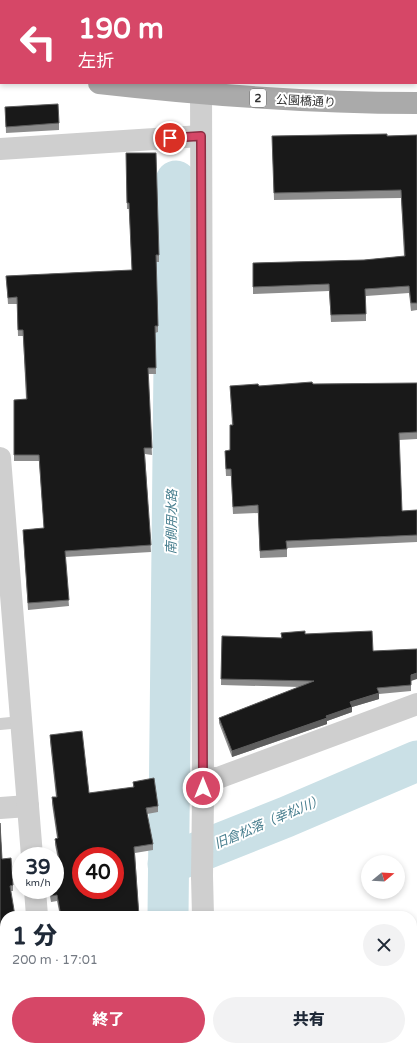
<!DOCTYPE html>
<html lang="ja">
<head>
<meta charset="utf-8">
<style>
  body { margin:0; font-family:"Varela Round","Noto Sans JP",sans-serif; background:#f2f2f3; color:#1f2937; height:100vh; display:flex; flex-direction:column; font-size:15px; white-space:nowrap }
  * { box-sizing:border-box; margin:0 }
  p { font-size:13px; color:#747a83 }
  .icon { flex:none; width:22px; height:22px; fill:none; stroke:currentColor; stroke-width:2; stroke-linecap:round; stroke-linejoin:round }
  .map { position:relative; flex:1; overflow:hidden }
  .side { position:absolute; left:0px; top:911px; width:417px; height:140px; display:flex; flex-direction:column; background:#fff; border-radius:16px 16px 0 0; box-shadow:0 2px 6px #0003 }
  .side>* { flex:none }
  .top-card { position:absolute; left:0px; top:0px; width:417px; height:84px; box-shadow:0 2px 6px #0003; background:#d64767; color:#fff; overflow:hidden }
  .needle { width:26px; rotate:72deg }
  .buttons { position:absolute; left:361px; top:855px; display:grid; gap:8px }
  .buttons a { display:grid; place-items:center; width:44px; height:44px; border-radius:50%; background:#fff; box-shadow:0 2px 6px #0003; font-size:20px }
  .speed { position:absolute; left:12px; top:847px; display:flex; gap:8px; font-size:20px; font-weight:700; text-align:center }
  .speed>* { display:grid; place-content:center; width:52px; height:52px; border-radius:50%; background:#fff; box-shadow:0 2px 6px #0003; line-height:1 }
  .speed small { font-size:10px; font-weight:400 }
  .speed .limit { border:6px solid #d22; background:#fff; color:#111 }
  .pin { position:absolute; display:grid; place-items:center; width:34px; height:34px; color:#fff; margin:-17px; border:2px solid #fff; border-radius:50%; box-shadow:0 1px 4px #0007 }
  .me { position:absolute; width:44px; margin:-22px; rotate:0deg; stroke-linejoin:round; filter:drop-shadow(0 0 3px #0008) }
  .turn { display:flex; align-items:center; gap:14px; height:84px; padding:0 12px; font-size:18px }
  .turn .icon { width:52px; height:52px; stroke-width:2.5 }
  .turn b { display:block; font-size:28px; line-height:34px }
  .round { display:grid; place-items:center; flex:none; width:42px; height:42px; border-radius:21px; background:#f2f2f3 }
  .overview { display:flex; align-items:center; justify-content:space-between; height:68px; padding:0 12px }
  h1 { font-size:24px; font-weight:800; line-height:30px }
  .cta { display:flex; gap:8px; margin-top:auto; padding:8px 12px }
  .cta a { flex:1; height:46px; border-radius:24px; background:#d64767; color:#fff; font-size:16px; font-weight:800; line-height:46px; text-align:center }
  .cta a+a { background:#f2f2f3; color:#1f2937 }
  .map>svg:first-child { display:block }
</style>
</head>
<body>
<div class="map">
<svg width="417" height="1051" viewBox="0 0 417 1051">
  <rect width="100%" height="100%" fill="#fff"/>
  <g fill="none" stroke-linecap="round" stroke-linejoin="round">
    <g stroke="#cae0e6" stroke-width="41">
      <polyline points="178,1 178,0"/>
      <polyline points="168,864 286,817 417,761"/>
      <polyline points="168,916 176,181"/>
      <polyline points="169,1046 169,1051"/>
    </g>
    <polyline stroke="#cfcfcf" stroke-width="12" points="0,724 21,722"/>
    <g stroke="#cfcfcf" stroke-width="22">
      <polyline points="0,149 201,136"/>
      <polyline points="203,778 218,778 417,704"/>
      <polyline points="0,808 28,806"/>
      <polyline points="202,876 203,916"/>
      <polyline points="207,1046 207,1051"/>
    </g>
    <g stroke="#cfcfcf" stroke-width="22">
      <polyline points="203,1 203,0"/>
      <polyline points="201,83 203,797 202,876"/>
      <polyline points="0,458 32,856"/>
      <polyline points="35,890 37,916"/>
      <polyline points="48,1046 48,1051"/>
    </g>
    <g stroke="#aaa" stroke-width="22">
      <polyline points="0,72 1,72"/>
      <path d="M99,83C205,95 310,103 417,103"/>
    </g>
  </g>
  <g fill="#8c8c8c">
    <rect x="25" y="0" width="84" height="1"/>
    <polygon points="256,0 417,0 417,54 416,54 416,1 256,1"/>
    <polygon points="5,107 59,123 59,130 6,133"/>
    <polygon points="417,135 417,310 411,311 409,293 366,296 366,321 331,322 329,291 253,294 253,263 364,260 404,256 401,198 274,200 272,136 387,136"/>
    <polygon points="126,153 159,255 159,262 156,262 158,326 158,332 155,333 156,374 148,374 152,455 145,454 151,552 65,557 69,606 28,610 23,530 44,528 39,461 14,461 14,400 26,399 23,336 18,336 17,304 8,304 6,276 132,270 129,209 127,209"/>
    <polygon points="417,383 417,439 399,440 402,511 417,510 417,542 287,548 287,557 260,558 258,513 233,514 231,476 226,476 225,458 225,451 230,450 232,425 230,386 259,386 313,384"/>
    <polygon points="281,633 305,634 373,651 411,681 411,691 379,694 379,699 352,707 352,712 327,721 327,724 232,757 219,723 219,718 300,687 221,685 222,636 281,638"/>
    <polygon points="50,735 89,793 133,788 133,782 158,806 158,812 147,814 153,844 153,850 135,853 139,916 60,916 57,901 51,902 49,890 55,890 59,864 55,845 55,839 57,838 52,804 52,797 56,797 50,741"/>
    <polygon points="0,823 2,859 13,885 13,891 11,891 5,916 5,944 0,945"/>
    <polygon points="0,1001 5,1006 5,1023 0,1024"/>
  </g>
  <g fill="#5e5e5e">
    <polygon points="417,673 417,679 411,681 411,675"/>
    <polygon points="379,693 379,699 352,707 352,712 327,721 327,724 232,757 232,751 326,716 350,702"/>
  </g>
  <g fill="#191919" stroke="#5e5e5e" fill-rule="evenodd">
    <rect x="43" y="0" width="66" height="1"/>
    <polygon points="256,0 417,0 417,43 416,44 416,1 256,1"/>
    <polygon points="58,104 59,123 6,127 5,107"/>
    <polygon points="387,134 387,136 417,135 417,303 411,303 409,286 365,289 366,314 331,315 329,284 253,287 253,263 364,260 405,256 401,190 274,193 272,136"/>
    <polygon points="126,153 156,153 159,255 156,255 158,326 155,326 156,368 148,368 152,448 144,448 151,545 65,551 69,600 28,603 23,530 44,528 39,455 14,455 14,400 27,399 23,330 18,330 17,297 8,298 6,276 132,270 129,203 127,203"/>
    <polygon points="312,382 313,384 417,383 417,432 399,433 402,511 417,510 417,535 286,541 287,549 260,551 258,505 233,507 231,469 226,469 225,451 230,450 230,425 233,425 230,386 258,384 259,386"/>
    <polygon points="305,631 305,634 372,631 373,651 417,649 417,673 411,675 411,685 377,688 379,693 350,702 352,707 326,716 327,718 232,751 219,718 314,681 221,679 222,636 282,638 281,633"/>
    <path d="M82,731L89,793L134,787L133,782L154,778L158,806L146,808L153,844L134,847L139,916H61L57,895L51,896L50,890H55V865L60,864L55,839L58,838L52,797H57L50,735ZM81,856H115V890H81Z"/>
    <polygon points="0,823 2,859 11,858 13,885 10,886 15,916 5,916 5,938 0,939"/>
    <polygon points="0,1001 4,1001 5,1020 0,1020"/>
    <rect x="80" y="1046" width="68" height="5"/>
  </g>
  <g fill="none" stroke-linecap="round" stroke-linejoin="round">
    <defs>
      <polyline id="route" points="170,138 201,136 203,788"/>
    </defs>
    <use href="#route" stroke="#8b2e43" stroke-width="10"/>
    <use href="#route" stroke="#d64767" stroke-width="7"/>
  </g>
  <g text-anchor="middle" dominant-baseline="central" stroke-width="4" stroke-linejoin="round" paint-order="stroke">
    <rect fill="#fff" stroke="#707070" stroke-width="1" x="250" y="89" width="16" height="18" rx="3"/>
    <g font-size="11" font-weight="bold" fill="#323232">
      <text x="258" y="98">2</text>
    </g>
    <g font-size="12" fill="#323232" stroke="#fff">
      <text transform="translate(306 101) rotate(3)">公園橋通り</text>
    </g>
    <g font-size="13" font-style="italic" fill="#467d8d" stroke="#fff">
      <text transform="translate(172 522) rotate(-89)">南側用水路</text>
      <text transform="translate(269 822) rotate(-23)">旧倉松落（幸松川）</text>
    </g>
  </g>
</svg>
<div class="buttons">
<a><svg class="needle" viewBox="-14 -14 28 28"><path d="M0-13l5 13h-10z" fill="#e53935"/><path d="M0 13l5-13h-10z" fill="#747a83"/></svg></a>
</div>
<div class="speed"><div>39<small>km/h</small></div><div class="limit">40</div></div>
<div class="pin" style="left:170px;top:138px;background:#d93025"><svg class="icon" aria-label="arrive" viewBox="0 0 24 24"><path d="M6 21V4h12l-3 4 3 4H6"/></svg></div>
<svg class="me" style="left:203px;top:788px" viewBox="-20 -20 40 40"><circle r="17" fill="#d64767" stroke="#fff" stroke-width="3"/><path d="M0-11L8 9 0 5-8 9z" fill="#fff"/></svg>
<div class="top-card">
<div class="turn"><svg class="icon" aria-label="left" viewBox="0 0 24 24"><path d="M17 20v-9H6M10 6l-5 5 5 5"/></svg><div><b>190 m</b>左折</div></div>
</div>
<section class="side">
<div class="overview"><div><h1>1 分</h1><p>200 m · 17:01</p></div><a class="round"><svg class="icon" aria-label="close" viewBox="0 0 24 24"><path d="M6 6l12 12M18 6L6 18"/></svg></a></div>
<div class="cta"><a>終了</a><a>共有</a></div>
</section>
</div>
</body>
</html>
